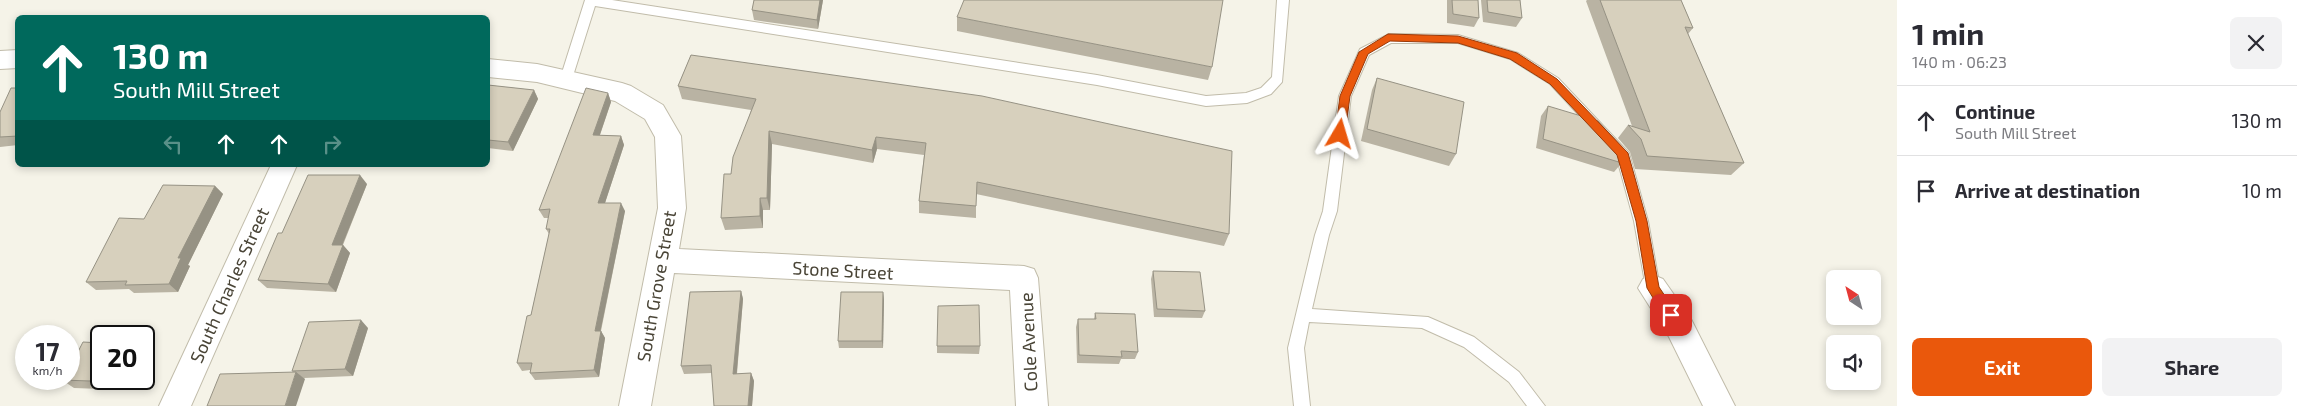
<!DOCTYPE html>
<html lang="en">
<head>
<meta charset="utf-8">
<style>
  body { margin:0; font-family:"Exo 2",sans-serif; background:#f2f2f3; color:#2b2b33; height:100vh; display:flex; flex-direction:column; font-size:19px; white-space:nowrap }
  * { box-sizing:border-box; margin:0 }
  p { font-size:16px; color:#7c7c81 }
  .icon { flex:none; width:28px; height:28px; fill:none; stroke:currentColor; stroke-width:2; stroke-linecap:round; stroke-linejoin:round }
  .map { position:relative; flex:1; overflow:hidden }
  .drawer { display:flex; flex-direction:column; background:#fff; width:400px }
  .drawer>* { flex:none }
  .banner { position:absolute; left:15px; top:15px; width:475px; height:152px; border-radius:8px; box-shadow:0 2px 8px #0003; background:#00695c; color:#fff; overflow:hidden }
  .needle { width:32px; rotate:324deg }
  .fabs { position:absolute; left:1826px; top:270px; display:grid; gap:10px }
  .fabs a { display:grid; place-items:center; width:55px; height:55px; border-radius:8px; background:#fff; box-shadow:0 2px 8px #0003; font-size:25px }
  .speed { position:absolute; left:15px; top:325px; display:flex; gap:10px; font-size:25px; font-weight:700; text-align:center }
  .speed>* { display:grid; place-content:center; width:65px; height:65px; border-radius:50%; background:#fff; box-shadow:0 2px 8px #0003; line-height:1 }
  .speed small { font-size:12px; font-weight:400 }
  .speed .limit { border:2px solid #111; border-radius:8px; background:#fff; color:#111 }
  .pin { position:absolute; display:grid; place-items:center; width:42px; height:42px; color:#fff; margin:-21px; border-radius:10px; box-shadow:0 2px 8px #0006 }
  .me { position:absolute; width:55px; margin:-28px; rotate:7deg; stroke-linejoin:round; filter:drop-shadow(0 0 4px #0008) }
  .turn { display:flex; align-items:center; gap:18px; height:105px; padding:0 15px; font-size:22px }
  .turn .icon { width:65px; height:65px; stroke-width:2.5 }
  .turn b { display:block; font-size:35px; line-height:42px }
  .lanes { display:flex; align-items:center; height:48px; padding:0 15px; background:#0003; justify-content:center; gap:25px; direction:ltr }
  .lanes .off { opacity:.35 }
  .round { display:grid; place-items:center; flex:none; width:52px; height:52px; border-radius:8px; background:#f2f2f3 }
  .overview { display:flex; align-items:center; justify-content:space-between; height:85px; padding:0 15px }
  h1 { font-size:30px; font-weight:700; line-height:38px }
  .action { display:flex; gap:10px; margin-top:auto; padding:10px 15px }
  .action a { flex:1; height:58px; border-radius:8px; background:#ea580c; color:#fff; font-size:20px; font-weight:700; line-height:58px; text-align:center }
  .action a+a { background:#f2f2f3; color:#2b2b33 }
  ul { padding:0; list-style:none }
  li { display:flex; align-items:center; gap:15px; height:70px; padding:0 15px; border-top:1px solid #e1e1e2 }
  li div { flex:1 }
  li b { display:block; font-size:19px }
  li em { font-style:normal }
  main { display:flex; flex:1; min-height:0 }
  .map>svg:first-child { display:block }
</style>
</head>
<body>
<main>
<div class="map">
<svg width="1897" height="406" viewBox="0 0 1897 406">
  <rect width="100%" height="100%" fill="#f5f3e8"/>
  <g fill="none" stroke-linecap="round" stroke-linejoin="round">
    <defs>
      <g id="lane">
        <polygon points="585,0 612,0 1097,75 1206,96 1246,93 1261,88 1272,77 1277,0 1289,0 1282,82 1271,94 1247,103 1206,106 1097,85 595,6 572,79 566,84 560,79"/>
        <polygon points="1389,34 1458,35 1518,53 1558,78 1629,153 1648,221 1660,288 1658,292 1653,294 1648,292 1646,288 1634,221 1616,155 1550,84 1510,59 1458,43 1391,43 1369,55 1351,96 1337,211 1329,235 1312,309 1428,317 1474,337 1519,372 1545,406 1527,406 1509,382 1464,347 1422,328 1309,322 1304,348 1310,406 1294,406 1288,348 1315,235 1323,211 1339,96 1360,49"/>
      </g>
      <g id="street">
        <polygon points="18,50 18,68 0,69 0,51"/>
        <polygon points="488,59 537,64 622,83 631,86 663,105 681,136 686,208 679,249 1024,266 1034,269 1038,278 1048,406 1016,406 1010,290 674,273 651,406 619,406 658,208 655,137 645,119 615,101 537,82 488,77"/>
        <polygon points="271,165 297,165 191,406 159,406"/>
        <polygon points="1653,275 1663,279 1691,319 1735,406 1703,406 1669,337 1638,288 1643,279"/>
      </g>
    </defs>
    <use href="#lane" stroke="#c1bcaa" stroke-width="2"/>
    <use href="#street" stroke="#c1bcaa" stroke-width="2"/>
    <use href="#lane" fill="#fff" fill-rule="evenodd"/>
    <use href="#street" fill="#fff" fill-rule="evenodd"/>
  </g>
  <g fill="#b9b3a3">
    <polygon points="754,0 823,0 818,29 754,20 752,10"/>
    <polygon points="1447,0 1478,0 1479,18 1474,27 1447,23"/>
    <polygon points="1481,0 1520,0 1522,18 1516,27 1483,22"/>
    <polygon points="1587,0 1681,0 1693,28 1688,34 1744,163 1731,175 1635,169 1630,152 1618,138 1628,125 1632,126 1586,1"/>
    <polygon points="957,17 1212,67 1208,80 957,31"/>
    <polygon points="691,55 1229,234 1224,246 976,194 976,218 919,213 919,201 924,155 877,149 873,163 772,144 770,210 763,210 763,228 725,230 721,218 731,174 751,110 682,99 678,86"/>
    <polygon points="1377,78 1456,154 1449,166 1361,141 1372,90"/>
    <polygon points="488,85 534,90 538,99 513,151 488,148"/>
    <polygon points="18,88 18,145 0,147 0,112"/>
    <polygon points="608,93 611,102 600,135 621,136 624,145 605,203 625,211 601,331 605,338 599,377 535,380 530,373 530,370 522,371 517,363 531,315 549,234 546,229 549,218 544,218 539,210"/>
    <polygon points="1548,106 1625,159 1614,172 1536,148 1541,116"/>
    <polygon points="367,184 343,245 350,253 336,292 267,288 258,280 282,233"/>
    <polygon points="215,186 223,194 188,265 190,266 178,292 134,293 129,289 96,290 86,282 144,219"/>
    <polygon points="1153,271 1205,311 1202,318 1154,317 1151,279"/>
    <polygon points="741,291 743,299 737,374 751,373 754,381 752,406 714,406 712,373 684,374 681,366"/>
    <polygon points="883,292 884,300 883,348 839,348 838,341"/>
    <polygon points="1095,313 1138,352 1135,359 1121,359 1119,364 1077,363 1076,327 1078,319 1094,319"/>
    <polygon points="368,328 353,376 304,378 305,379 292,371"/>
    <polygon points="101,343 101,379 132,379 130,384 104,383 101,389 74,388 62,380"/>
    <polygon points="937,346 980,346 979,354 937,353"/>
  </g>
  <g fill="#969284">
    <polygon points="820,0 823,0 818,29 817,20"/>
    <polygon points="534,90 538,99 513,151 508,142"/>
    <polygon points="608,93 611,102 597,143 593,135"/>
    <polygon points="769,131 772,144 770,210 767,198"/>
    <polygon points="621,136 624,145 602,212 598,203"/>
    <polygon points="876,137 877,149 873,163 872,150"/>
    <polygon points="360,175 367,184 339,253 332,245"/>
    <polygon points="215,186 223,194 188,265 190,266 178,292 169,284 178,258"/>
    <polygon points="760,198 763,210 763,228 760,216"/>
    <polygon points="621,203 625,211 599,338 595,331"/>
    <polygon points="343,245 350,253 336,292 328,284"/>
    <polygon points="741,291 743,299 736,381 733,374"/>
    <polygon points="883,292 884,300 883,348 882,341"/>
    <polygon points="361,320 368,328 353,376 345,369"/>
    <polygon points="601,331 605,338 599,377 594,370"/>
    <polygon points="144,349 146,351 144,356"/>
    <polygon points="296,372 305,379 296,406 285,406"/>
    <polygon points="751,373 754,381 752,406 748,406"/>
    <polygon points="93,376 104,383 101,389 90,381"/>
    <polygon points="123,379 132,379 130,384"/>
  </g>
  <g fill="#d7d0bd" stroke="#969284">
    <polygon points="754,0 820,0 817,20 752,10"/>
    <polygon points="964,0 1223,0 1212,67 957,17"/>
    <polygon points="1452,0 1478,0 1479,18 1453,14"/>
    <polygon points="1487,0 1520,0 1522,18 1488,12"/>
    <polygon points="1600,0 1681,0 1693,28 1685,27 1744,163 1647,156 1641,139 1628,125 1650,132"/>
    <polygon points="691,55 982,96 1232,151 1229,234 977,182 976,206 919,201 926,143 876,137 872,150 769,131 767,198 760,198 760,216 721,218 724,174 731,174 733,157 756,99 678,86"/>
    <polygon points="1377,78 1464,102 1456,154 1367,129"/>
    <polygon points="488,85 534,90 508,142 488,140"/>
    <polygon points="11,88 18,88 18,136 0,137 0,112"/>
    <polygon points="586,88 608,93 593,135 621,136 598,203 621,203 595,331 601,331 594,370 530,373 532,363 517,363 527,316 531,315 550,229 546,229 550,209 539,210"/>
    <polygon points="1548,106 1598,121 1622,147 1625,159 1622,159 1622,163 1543,139"/>
    <polygon points="308,175 360,175 332,245 343,245 328,284 258,280 278,233 282,233"/>
    <polygon points="163,185 215,186 178,258 181,258 169,284 125,285 127,281 86,282 119,218 144,219"/>
    <polygon points="1153,271 1200,272 1205,311 1157,309"/>
    <polygon points="741,291 733,374 751,373 748,406 714,406 711,365 681,366 690,292"/>
    <polygon points="841,292 883,292 882,341 838,341"/>
    <polygon points="979,305 980,346 937,346 938,306"/>
    <polygon points="1095,313 1135,314 1138,352 1121,351 1122,357 1079,355 1078,319 1096,319"/>
    <polygon points="361,320 345,369 292,371 309,322"/>
    <polygon points="83,342 101,343 101,376 93,376 90,381 62,380 63,379 69,379 69,369"/>
    <polygon points="296,372 285,406 207,406 220,374"/>
  </g>
  <polygon fill="#ea580c" stroke="#983908" points="1388,34 1458,36 1517,53 1557,79 1628,153 1647,221 1659,287 1675,311 1677,315 1675,319 1666,319 1647,288 1636,221 1617,155 1550,84 1510,59 1458,43 1390,41 1368,54 1350,96 1345,134 1340,138 1336,137 1335,134 1340,96 1359,52"/>
  <g text-anchor="middle" dominant-baseline="central" stroke-width="4" stroke-linejoin="round" paint-order="stroke">
    <g font-size="18" fill="#494436" stroke="#fff">
      <text transform="translate(843 270) rotate(3)">Stone Street</text>
      <text transform="translate(229 285) rotate(-66)">South Charles Street</text>
      <text transform="translate(656 286) rotate(-80)">South Grove Street</text>
      <text transform="translate(1028 342) rotate(-93)">Cole Avenue</text>
    </g>
  </g>
</svg>
<div class="fabs">
<a><svg class="needle" viewBox="-14 -14 28 28"><path d="M0-13l5 13h-10z" fill="#e53935"/><path d="M0 13l5-13h-10z" fill="#7c7c81"/></svg></a>
<a><svg class="icon" aria-label="sound" viewBox="0 0 24 24"><path d="M4 9h4l5-4v14l-5-4H4zM17 9q2 3 0 6"/></svg></a>
</div>
<div class="speed"><div>17<small>km/h</small></div><div class="limit">20</div></div>
<div class="pin" style="left:1671px;top:315px;background:#d93025"><svg class="icon" aria-label="arrive" viewBox="0 0 24 24"><path d="M6 21V4h12l-3 4 3 4H6"/></svg></div>
<svg class="me" style="left:1340px;top:134px" viewBox="-20 -20 40 40"><path d="M0-17L14 15 0 8-14 15z" fill="#ea580c" stroke="#fff" stroke-width="4"/></svg>
<div class="banner">
<div class="turn"><svg class="icon" aria-label="ahead" viewBox="0 0 24 24"><path d="M12 20V5M6 11l6-6 6 6"/></svg><div><b>130 m</b>South Mill Street</div></div>
<div class="lanes"><svg class="icon off" aria-label="left" viewBox="0 0 24 24"><path d="M17 20v-9H6M10 6l-5 5 5 5"/></svg><svg class="icon" aria-label="ahead" viewBox="0 0 24 24"><path d="M12 20V5M6 11l6-6 6 6"/></svg><svg class="icon" aria-label="ahead" viewBox="0 0 24 24"><path d="M12 20V5M6 11l6-6 6 6"/></svg><svg class="icon off" aria-label="right" viewBox="0 0 24 24"><path d="M7 20v-9h11M14 6l5 5-5 5"/></svg></div>
</div>
</div>
<section class="drawer">
<div class="overview"><div><h1>1 min</h1><p>140 m · 06:23</p></div><a class="round"><svg class="icon" aria-label="close" viewBox="0 0 24 24"><path d="M6 6l12 12M18 6L6 18"/></svg></a></div>
<ul>
<li><svg class="icon" aria-label="ahead" viewBox="0 0 24 24"><path d="M12 20V5M6 11l6-6 6 6"/></svg><div><b>Continue</b><p>South Mill Street</p></div><em>130 m</em></li>
<li><svg class="icon" aria-label="arrive" viewBox="0 0 24 24"><path d="M6 21V4h12l-3 4 3 4H6"/></svg><div><b>Arrive at destination</b></div><em>10 m</em></li>
</ul>
<div class="action"><a>Exit</a><a>Share</a></div>
</section>
</main>
</body>
</html>
